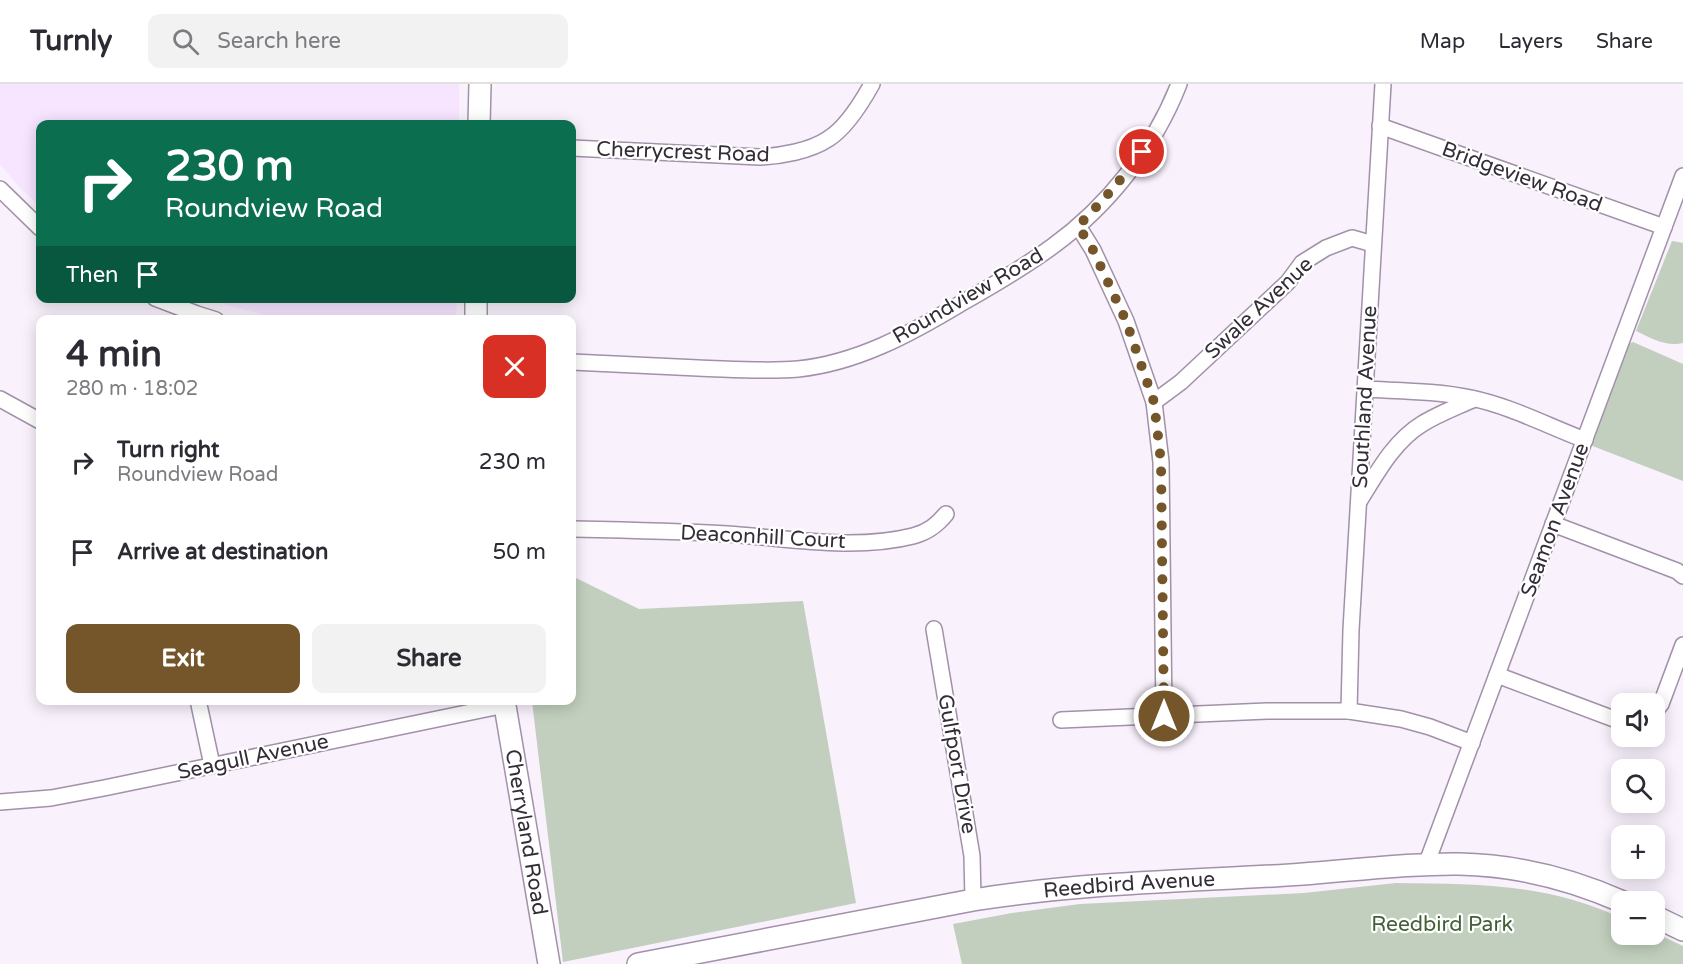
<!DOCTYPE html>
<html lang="en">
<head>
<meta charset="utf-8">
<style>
  body { margin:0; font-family:"Varela Round",sans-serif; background:#f2f2f3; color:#2b2b33; height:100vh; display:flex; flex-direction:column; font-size:22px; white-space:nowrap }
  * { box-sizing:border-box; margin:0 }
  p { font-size:20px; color:#7c7c81 }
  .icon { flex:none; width:33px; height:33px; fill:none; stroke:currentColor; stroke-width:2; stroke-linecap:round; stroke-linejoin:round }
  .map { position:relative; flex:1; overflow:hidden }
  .details { position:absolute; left:36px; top:231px; width:540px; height:390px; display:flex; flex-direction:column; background:#fff; border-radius:12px; box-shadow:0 3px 15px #0003 }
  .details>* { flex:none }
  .banner { position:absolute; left:36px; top:36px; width:540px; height:183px; border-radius:12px; box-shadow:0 3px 15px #0003; background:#0b6e4f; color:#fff; overflow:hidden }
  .tools { position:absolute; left:1611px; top:609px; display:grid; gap:12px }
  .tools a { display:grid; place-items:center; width:54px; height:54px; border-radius:12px; background:#fff; box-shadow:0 3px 15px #0003; font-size:30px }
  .pin { position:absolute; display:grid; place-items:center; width:51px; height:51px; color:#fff; margin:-26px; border:3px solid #fff; border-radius:50%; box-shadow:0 2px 6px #0007 }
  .me { position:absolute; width:66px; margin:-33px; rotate:0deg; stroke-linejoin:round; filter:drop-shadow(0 0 4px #0008) }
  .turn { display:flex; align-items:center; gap:21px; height:126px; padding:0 30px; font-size:27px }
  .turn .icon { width:78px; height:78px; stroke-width:2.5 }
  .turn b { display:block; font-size:42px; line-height:51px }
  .then { display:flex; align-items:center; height:57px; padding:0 30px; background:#0003; gap:12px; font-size:22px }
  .round { display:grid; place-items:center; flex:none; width:63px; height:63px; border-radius:12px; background:#f2f2f3 }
  .overview { display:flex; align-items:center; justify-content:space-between; height:102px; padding:0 30px }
  h1 { font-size:36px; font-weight:800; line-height:45px }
  .primary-button { display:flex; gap:12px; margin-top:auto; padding:12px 30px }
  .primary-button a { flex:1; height:69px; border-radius:12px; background:#75562b; color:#fff; font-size:24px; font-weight:800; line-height:69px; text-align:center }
  .primary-button a+a { background:#f2f2f3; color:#2b2b33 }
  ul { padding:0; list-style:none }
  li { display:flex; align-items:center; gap:18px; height:90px; padding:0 30px }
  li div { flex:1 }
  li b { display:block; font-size:22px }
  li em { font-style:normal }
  header { display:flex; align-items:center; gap:36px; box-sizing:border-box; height:84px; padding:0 30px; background:#fff; border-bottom:2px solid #e1e1e2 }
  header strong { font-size:28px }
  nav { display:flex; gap:33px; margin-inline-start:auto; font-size:21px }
  .search { width:420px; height:54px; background:#f2f2f3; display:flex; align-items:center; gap:15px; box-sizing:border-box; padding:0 21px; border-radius:12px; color:#7c7c81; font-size:22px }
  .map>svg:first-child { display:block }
</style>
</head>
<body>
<header>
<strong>Turnly</strong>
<div class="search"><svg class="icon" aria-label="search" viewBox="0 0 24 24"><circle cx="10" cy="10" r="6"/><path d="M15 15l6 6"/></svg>Search here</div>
<nav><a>Map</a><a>Layers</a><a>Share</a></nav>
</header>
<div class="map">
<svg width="1683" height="880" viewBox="0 0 1683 880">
  <rect width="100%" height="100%" fill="#f9f1fc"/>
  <g fill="#f7e4ff">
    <polygon points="0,0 459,0 459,40 40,40 40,122 21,105 0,80"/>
    <polygon points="204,215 457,215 456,235 281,235"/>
  </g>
  <g fill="#c2cfbe">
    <path d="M1672,157L1683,159V259C1666,263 1651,254 1636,247Z"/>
    <polygon points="1633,258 1683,280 1683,397 1590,361 1629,260"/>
    <polygon points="572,492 639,525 803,517 856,819 563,878 532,617 572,616"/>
    <path d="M1396,799C1476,800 1547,799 1621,834L1622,850H1654L1655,849L1683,862V880H962L953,840L1012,829L1080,820L1304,809Z"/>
  </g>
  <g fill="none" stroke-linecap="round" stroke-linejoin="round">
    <defs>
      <g id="street">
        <polyline points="1380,42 1664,143"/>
        <path d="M572,64L760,73C781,72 810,67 828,55C846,44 862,18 872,0"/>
        <polyline points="0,105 40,144"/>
        <polyline points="1078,142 1093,166 1126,237 1154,318 1161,378 1164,632"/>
        <polyline points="155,214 197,230 216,236"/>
        <path d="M572,278C614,280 656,282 698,284C731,285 765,288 798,285C857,279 910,250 960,220C992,202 1023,184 1053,162C1108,122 1154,64 1179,0"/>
        <path d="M1365,305C1400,307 1437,307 1471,314C1510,322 1548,342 1585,356"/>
        <polyline points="0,315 40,337"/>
        <polyline points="1154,318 1181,298 1288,198 1302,179 1326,164 1352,154 1373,160"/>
        <path d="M1360,416C1377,389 1394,357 1422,340C1438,330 1457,323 1474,315"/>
        <polyline points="1553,440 1677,487 1683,492"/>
        <path d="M572,445C623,446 675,447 727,450C787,454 853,467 913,452C928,448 937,441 946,430"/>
        <polyline points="934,545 972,772 973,816"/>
        <polyline points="1497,591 1622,638"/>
        <polyline points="198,616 212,681"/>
        <polyline points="1349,627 1351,546 1383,0"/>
        <polyline points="1654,629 1661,620 1683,561"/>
        <polyline points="1061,636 1267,627 1349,627 1401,635 1430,643 1472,659"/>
        <polyline points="0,718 51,714 104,704 505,621"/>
        <polyline points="1426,781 1683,92"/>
      </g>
      <g id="secondary">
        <polyline points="479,40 480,0"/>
        <polyline points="476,236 476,214"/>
        <path id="s1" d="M504,616L549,880"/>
        <polyline points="1654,832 1683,846"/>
        <path id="s2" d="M638,880L973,816C1073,800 1173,797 1273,792C1335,789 1397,779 1459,780C1516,781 1571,795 1623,818"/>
      </g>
    </defs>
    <use href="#street" stroke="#a291a9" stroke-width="18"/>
    <use href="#secondary" stroke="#a291a9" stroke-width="24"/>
    <use href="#street" stroke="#fff" stroke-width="15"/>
    <use href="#secondary" stroke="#fff" stroke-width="21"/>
  </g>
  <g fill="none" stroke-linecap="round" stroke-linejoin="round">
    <path stroke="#75562b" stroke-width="10" stroke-dasharray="0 18" d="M1142,68C1122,95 1101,119 1078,142L1093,166L1126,237L1154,318L1161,378L1164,632"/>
  </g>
  <g text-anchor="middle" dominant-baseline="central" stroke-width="4.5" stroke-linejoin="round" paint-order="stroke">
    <g font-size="21" fill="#342d37" stroke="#fff">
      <text transform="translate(683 68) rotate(2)">Cherrycrest Road</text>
      <text transform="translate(1522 93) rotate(20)">Bridgeview Road</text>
      <text transform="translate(968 212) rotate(-30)">Roundview Road</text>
      <text transform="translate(1259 224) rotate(-43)">Swale Avenue</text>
      <text transform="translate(1365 313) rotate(-87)">Southland Avenue</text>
      <text transform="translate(1555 436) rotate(-70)">Seamon Avenue</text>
      <text transform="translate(763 453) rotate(3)">Deaconhill Court</text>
      <text transform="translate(253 673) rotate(-12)">Seagull Avenue</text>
      <text transform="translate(957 680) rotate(80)">Gulfport Drive</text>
      <text stroke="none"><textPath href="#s1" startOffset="134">Cherryland Road</textPath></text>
      <text stroke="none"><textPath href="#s2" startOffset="498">Reedbird Avenue</textPath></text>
    </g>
    <g font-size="21" fill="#425f37" stroke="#fff">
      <text x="1442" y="840">Reedbird Park</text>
    </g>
  </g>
</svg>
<div class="tools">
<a><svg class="icon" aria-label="sound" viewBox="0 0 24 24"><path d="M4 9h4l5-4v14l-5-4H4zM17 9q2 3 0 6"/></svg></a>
<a><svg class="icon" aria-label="search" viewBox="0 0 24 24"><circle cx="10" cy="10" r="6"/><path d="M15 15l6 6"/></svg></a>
<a>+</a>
<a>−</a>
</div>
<div class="pin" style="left:1142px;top:68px;background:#d93025"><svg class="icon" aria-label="arrive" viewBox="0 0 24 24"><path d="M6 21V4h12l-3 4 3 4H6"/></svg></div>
<svg class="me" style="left:1164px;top:632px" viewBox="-20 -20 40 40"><circle r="17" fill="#75562b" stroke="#fff" stroke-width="3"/><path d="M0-11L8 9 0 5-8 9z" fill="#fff"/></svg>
<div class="banner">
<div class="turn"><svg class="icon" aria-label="right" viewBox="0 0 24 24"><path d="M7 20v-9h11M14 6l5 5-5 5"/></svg><div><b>230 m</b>Roundview Road</div></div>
<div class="then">Then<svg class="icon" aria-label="arrive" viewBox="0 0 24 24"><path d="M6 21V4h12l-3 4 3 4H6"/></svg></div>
</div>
<section class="details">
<div class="overview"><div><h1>4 min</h1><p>280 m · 18:02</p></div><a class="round" style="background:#d93025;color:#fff"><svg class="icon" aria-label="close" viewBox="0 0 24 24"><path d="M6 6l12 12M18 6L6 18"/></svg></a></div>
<ul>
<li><svg class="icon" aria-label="right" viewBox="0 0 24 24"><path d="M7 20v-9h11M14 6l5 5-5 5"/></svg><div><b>Turn right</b><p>Roundview Road</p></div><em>230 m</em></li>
<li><svg class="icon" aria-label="arrive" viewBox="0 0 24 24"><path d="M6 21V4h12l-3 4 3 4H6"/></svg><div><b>Arrive at destination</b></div><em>50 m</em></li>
</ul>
<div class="primary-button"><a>Exit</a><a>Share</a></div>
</section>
</div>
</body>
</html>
